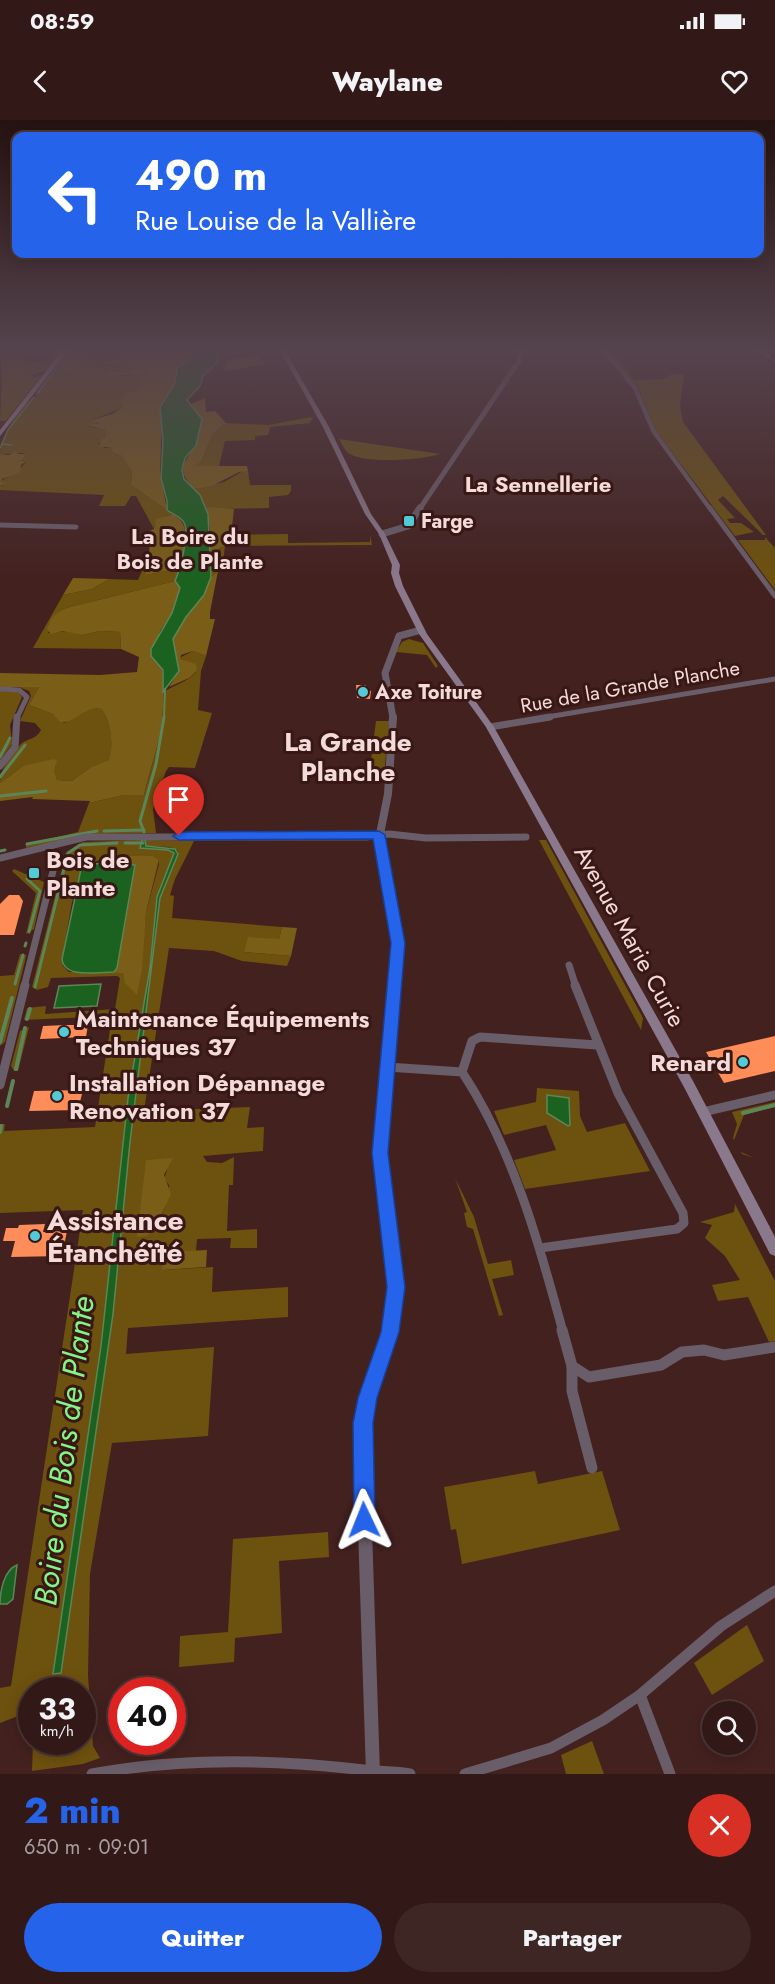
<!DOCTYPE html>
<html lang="fr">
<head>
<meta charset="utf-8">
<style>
  body { margin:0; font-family:Jost,sans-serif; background:#3d2624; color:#f1f3f6; height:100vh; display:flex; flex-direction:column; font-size:22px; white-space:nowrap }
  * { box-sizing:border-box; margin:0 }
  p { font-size:20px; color:#a8a0a1 }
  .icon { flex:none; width:33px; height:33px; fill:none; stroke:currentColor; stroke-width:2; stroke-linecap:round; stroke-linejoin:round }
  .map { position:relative; height:1654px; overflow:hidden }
  .details { display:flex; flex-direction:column; background:#321917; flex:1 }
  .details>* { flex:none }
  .top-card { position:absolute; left:12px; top:12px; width:752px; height:126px; border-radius:12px; box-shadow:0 3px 15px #0003,0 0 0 2px #4d3836; background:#2563eb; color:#fff; overflow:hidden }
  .tools { position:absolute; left:702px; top:1581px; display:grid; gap:12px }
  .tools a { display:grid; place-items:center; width:54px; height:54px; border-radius:50%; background:#321917; box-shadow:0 3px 15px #0003,0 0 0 2px #4d3836; font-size:30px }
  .speed { position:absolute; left:18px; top:1557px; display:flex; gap:12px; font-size:30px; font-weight:700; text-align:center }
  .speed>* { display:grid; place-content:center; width:78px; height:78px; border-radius:50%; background:#321917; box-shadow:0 3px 15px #0003,0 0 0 2px #4d3836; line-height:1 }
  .speed small { font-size:15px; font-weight:400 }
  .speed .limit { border:9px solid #d22; background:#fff; color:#111 }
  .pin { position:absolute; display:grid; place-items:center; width:51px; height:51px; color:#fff; margin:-62px -26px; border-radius:50% 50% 50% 0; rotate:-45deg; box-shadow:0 0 6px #0007 }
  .pin .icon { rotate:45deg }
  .me { position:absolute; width:66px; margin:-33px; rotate:358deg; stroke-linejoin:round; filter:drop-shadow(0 0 4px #0008) }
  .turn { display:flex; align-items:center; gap:21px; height:126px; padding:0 24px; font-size:27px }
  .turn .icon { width:78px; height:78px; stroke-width:2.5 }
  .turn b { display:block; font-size:42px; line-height:51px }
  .round { display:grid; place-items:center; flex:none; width:63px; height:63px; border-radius:32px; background:#3d2624 }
  .overview { display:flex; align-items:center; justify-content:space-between; height:102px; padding:0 24px }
  h1 { font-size:36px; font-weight:800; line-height:45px; color:#2563eb }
  .action { display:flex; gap:12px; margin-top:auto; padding:12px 24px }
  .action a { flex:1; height:69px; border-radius:36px; background:#2563eb; color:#fff; font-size:24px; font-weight:800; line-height:69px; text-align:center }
  .action a+a { background:#3d2624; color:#f1f3f6 }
  .status { display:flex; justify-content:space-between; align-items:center; height:42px; padding:0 30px; background:#321917; direction:ltr }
  .status svg { height:16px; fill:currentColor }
  header { display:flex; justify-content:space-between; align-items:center; height:78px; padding:0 24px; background:#321917; font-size:27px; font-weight:800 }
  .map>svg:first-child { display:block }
</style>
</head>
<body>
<div class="status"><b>08:59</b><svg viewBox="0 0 49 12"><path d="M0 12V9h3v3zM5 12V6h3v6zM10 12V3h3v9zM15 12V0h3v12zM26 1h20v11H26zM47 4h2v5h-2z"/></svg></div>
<header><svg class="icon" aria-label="back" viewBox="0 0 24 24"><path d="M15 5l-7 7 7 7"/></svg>Waylane<svg class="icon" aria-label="heart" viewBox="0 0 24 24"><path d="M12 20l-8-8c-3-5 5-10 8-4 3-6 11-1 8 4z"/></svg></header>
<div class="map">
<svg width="775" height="1654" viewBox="0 0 775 1654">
  <rect width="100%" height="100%" fill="#43211f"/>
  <g fill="#6d510e" fill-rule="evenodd">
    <polygon points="0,227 8,231 17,230 10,227 20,227 26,242 46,242 58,227 65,227 47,250 31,255 35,258 43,254 6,301 0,301 2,258"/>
    <path d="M72,227H131C123,241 102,237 93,247L131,245L137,249L128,252L106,253C118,261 135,252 148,255L140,261L141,268L129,271L122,288L89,301L101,302L87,306L106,310V316L98,324L105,328L111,327L115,334L123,336L132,352L131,365L173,394C165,396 155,398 154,409L136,376H131L125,386H99L104,375L0,370V366H3L0,361L15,354L27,341L21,340L25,333L0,334C0,318 22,279 38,276L36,272Z"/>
    <polygon points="605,227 618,238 634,260 663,259 670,255 684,254 680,286 683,302 766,415 763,415 723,376 718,380 735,398 727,399 730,403 741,403 754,412 735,416 656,311 638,267"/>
    <polygon points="311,297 313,300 309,301 311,303 270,307 268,315 255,316 255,320 225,321 219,346 193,347 201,342 213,313 226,303 268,305"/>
    <path d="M339,319L440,334C422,340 366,344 350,334C345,332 342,324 339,319Z"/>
    <polygon points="243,351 248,351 250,365 291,365 291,371 288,375 269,377 269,388 212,389 206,387 194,369 224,362"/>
    <path d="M288,414V423L370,422V415L372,425L225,426L223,442H218V451L211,457C209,444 215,427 230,424L231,415Z"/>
    <polygon points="765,417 775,428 775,470 738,420 765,420"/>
    <path d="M156,437L153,443L146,447V455L180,448L175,461L70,487C57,492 49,498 48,513L67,511L82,515L100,511L120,512L121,529L33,528L63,475L92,469L109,459L138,460L142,451L135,450Z"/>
    <polygon points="409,519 423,523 438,546 436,548 427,535 396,532 402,522"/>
    <path d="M193,531L206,536L201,551L198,590L212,593L195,648L169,647L166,651L153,689L156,713L91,714L26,728V725L78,712L89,683L124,675H144C153,640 165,609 163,572C173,566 189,561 197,551L179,538Z"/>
    <path d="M19,567H39L29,585L53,594L64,603L89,588L101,589C111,599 114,627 110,640L91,647L72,661L57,660L53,651L56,645L23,646L0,663C0,650 11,634 21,624C28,618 36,620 41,610L35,603L20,601L31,576L29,571Z"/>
    <polygon points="0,571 18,572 22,577 10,605 12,624 0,640"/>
    <polygon points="376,601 389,601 384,657 369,656"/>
    <path d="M142,720L140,726L170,730L174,733L157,777L150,848L128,978L101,1226L54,1554L61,1553L113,1194L130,1022L160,778L178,731L170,727L146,726L145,720L194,721L175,759L170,775L174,776L172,798L282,807L279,819L244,832L291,836L287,846L242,841L214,831L169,828L144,991L250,987L247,1008L264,1007L263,1031L203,1036L207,1042L222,1043L234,1037L233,1065H229L227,1111L257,1109V1128H230L231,1118L197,1119L196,1131L164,1132L162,1150L213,1147L212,1172L288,1167V1197L128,1208L126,1234L214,1227L208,1316L112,1323L90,1454L88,1555L93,1626L100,1638L83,1644L32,1651L33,1622H82V1570H32L31,1591L0,1603V1568L11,1566L83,1090L0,1093V1004H5L4,1011L95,1007L112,896L24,900L27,888L46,886L45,894L115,889L120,858L117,856L51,858L48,867L37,870L32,867L66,733L83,722ZM152,736L159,740V744L146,792L139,864L125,863V856L119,852H69L63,846L62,839L72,782L84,745L106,738L105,743H121L123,739ZM146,1041L167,1050L164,1059L169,1065C168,1083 162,1100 149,1112Z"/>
    <polygon points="539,720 546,720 643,898 641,910"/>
    <polygon points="14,749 44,762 34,809 26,814 36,773 12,751"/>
    <polygon points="20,834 26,835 25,841 5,922 0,926 0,856 14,855"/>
    <polygon points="29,907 18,951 14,951 11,946 20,911"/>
    <polygon points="537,968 579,971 580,996 587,1012 625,1003 650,1051 525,1069 514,1040 556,1030 546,1005 504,1015 494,991 536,982"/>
    <polygon points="775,982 775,987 744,995 734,1020 741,1032 754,1038 742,1034 733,1018 737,1004 732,992"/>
    <polygon points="455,1058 474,1097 488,1144 511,1140 514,1155 492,1159 503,1195 499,1196 473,1109 467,1107 464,1093 467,1092"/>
    <polygon points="735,1084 775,1161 775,1221 769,1222 748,1177 718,1181 712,1165 740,1160 725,1136 705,1118 712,1105 700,1102 734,1092"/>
    <polygon points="535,1351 538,1364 602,1351 620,1410 462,1444 456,1409 451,1410 444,1367"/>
    <polygon points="328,1412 329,1437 279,1441 282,1513 235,1518 234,1542 179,1547 180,1516 228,1512 233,1419"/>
    <polygon points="747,1505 764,1541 712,1575 694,1543"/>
    <polygon points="592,1621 604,1654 566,1654 561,1635"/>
  </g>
  <g fill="#7a5d17">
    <path d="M131,227H197L193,237L178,247L174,265L163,280L160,352L167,390L131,365L132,352L122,336L113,333L111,327H99L100,321L106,316V310L86,305L100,303L89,301L112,294L123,287L120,280L127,272L141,268L140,261L147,254L110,256L105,252H128L137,248C122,243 102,246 90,247L122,236Z"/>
    <polygon points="82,230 91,235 78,242 82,245 81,249 58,255 62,244 71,232"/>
    <polygon points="256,235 267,244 224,251 228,240"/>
    <path d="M205,278L206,292L215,291L226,303L213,313L201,342L195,346H247L248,351L239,352L212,366L194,369C178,351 181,346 194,328C203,315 201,295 191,284Z"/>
    <polygon points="16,331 18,334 26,334 21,341 28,340 21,345 20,353 2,359 1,362 8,363 0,366 0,334 9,335"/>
    <polygon points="206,387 234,389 230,424 220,428 210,442 210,409"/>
    <path d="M173,394C194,406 183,429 180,448L146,455L145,448L156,439L149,432L150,422L145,418L147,412L154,409L156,399Z"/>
    <polygon points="218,451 210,492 210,499 215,499 206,536 193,531 181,535 180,539 196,544 197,551 189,558 169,567 179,551 173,519 186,497 204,475 211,457"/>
    <polygon points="73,458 109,459 92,469 63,475"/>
    <path d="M175,461L180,468L172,493L160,511L153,539C166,546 162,559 163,571C165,612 153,637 144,675H124L89,683L90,681L32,679L33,677L0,681V663L23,646L54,639L57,641L54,651L57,660L72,661L91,647L109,640C114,627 111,599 101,589C84,585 76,604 60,602L53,594L29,585L39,567H0V553L100,555L137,552L139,537L121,529L120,512L100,511L82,515L63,511L51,514L47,510C51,496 56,492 70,487Z"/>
    <polygon points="129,736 153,736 159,740 146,792 142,850 137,875 125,863 123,854 114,852 124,811 135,745 121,743"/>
    <polygon points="282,807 297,808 291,836 244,832 248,817 279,819"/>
    <polygon points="173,1038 164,1055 171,1074 157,1104 147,1116 137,1117 146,1040"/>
    <polygon points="207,1130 206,1147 162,1150 163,1132"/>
  </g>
  <g fill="#1b6220" stroke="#5c8658" stroke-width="1.5">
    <path d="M197,227H222L217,243L203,256L200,266L187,280L202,299L196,326L185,338L182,350L184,359L200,375L208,394L211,457L204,475L186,497L173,519L179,551L163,572V550L151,536V529L172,493L180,468L175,461C180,449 191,411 183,401C179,396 172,394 167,390V381L161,358L163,320L160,287L174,265L178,247L193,237Z"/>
    <polygon points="142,720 145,720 146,726 175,729 178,734 160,778 130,1022 113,1194 61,1553 53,1554 101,1226 128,978 150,848 157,777 174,733 168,730 140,728"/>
    <path d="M105,743L135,745L117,848L114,852C98,852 64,859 62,839L81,749L83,745Z"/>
    <polygon points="101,864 97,886 54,888 59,866"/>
    <polygon points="547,975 569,978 570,1005 568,1006 547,993"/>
    <path d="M17,1445L13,1479L7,1484H0C0,1471 4,1450 17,1445Z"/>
  </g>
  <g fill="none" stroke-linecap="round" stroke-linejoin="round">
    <g stroke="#5c8658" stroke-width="1.5">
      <polyline points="37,274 73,227"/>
      <polyline points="2,324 12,325"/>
      <polyline points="0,328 8,310 34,277"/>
    </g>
    <polyline stroke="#5c8658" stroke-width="2" points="164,598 165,569"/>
    <g stroke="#5c8658" stroke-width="3">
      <polyline points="0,637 10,618"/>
      <polyline points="0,657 25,625"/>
      <polyline points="0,676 46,671"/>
      <polyline points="104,711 144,710"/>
      <polyline points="144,712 140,701 156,644 164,597"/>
      <polyline points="125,723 143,723"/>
      <polyline points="27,724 97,711"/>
      <polyline points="0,731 5,730"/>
      <polyline points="27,759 39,770"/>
      <polyline points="29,812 40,771"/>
      <polyline points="25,826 26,823"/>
      <polyline points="15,864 23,835"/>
      <polyline points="35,867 68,733 80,725 117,723"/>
    </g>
    <g stroke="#5c8658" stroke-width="4">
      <polyline points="27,899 30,889"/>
      <polyline points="0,922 12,878"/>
      <polyline points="16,949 25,908"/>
      <polyline points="7,986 13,961"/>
      <polyline points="743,993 775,985"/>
      <polyline points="0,1012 1,1006"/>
    </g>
  </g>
  <g fill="#fe8d5a">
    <polygon points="356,565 366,565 365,570 371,571 370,579 357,578"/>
    <polygon points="9,775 19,775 23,781 14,815 0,815 0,784"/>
    <polygon points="66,905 88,905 86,917 40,919 43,906"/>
    <polygon points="775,916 775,951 724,963 706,932"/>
    <polygon points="83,970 78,990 29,991 34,971"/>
    <polygon points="45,1104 43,1112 67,1111 62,1136 11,1137 15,1121 3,1121 6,1108 18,1108 19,1105"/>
  </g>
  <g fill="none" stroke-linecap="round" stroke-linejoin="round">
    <polyline stroke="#695d69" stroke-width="4.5" points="602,227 635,268 654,312 711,390"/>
    <g stroke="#695d69" stroke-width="5">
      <polyline points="710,388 775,476"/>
      <polyline points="0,405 76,407"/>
      <polyline points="0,569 19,570 27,577 17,598"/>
      <polyline points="541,598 775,559"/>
    </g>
    <g stroke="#695d69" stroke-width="7">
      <polyline points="490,607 550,597"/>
      <polyline points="0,646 15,627 17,597"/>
      <polyline points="0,738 86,717 366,717 389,714 426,718 526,717"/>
      <polyline points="569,845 576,867"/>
      <polyline points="24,867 55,743 49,726"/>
    </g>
    <g stroke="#695d69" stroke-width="9">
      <path d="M387,947L462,952C513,1029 539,1123 563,1212"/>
      <polyline points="462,952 472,921 480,917 597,925"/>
      <polyline points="0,965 25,865"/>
      <polyline points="703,992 775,975"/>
      <polyline points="540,1128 677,1109 684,1103 683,1093 618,973 575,865"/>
    </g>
    <g stroke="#695d69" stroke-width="11">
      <polyline points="562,1210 572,1246 589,1257 661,1245 682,1232 704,1230 724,1235 775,1227"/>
      <polyline points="572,1246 572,1271 592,1348"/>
      <polyline points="640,1575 670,1654"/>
      <path d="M92,1654C182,1637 273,1639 364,1650C379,1652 395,1651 410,1654"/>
      <polyline points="465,1654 551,1628 603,1600 640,1575 721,1506 775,1471"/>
    </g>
    <polyline stroke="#695d69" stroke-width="5" points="419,390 519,241 522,227"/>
    <g stroke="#695d69" stroke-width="7">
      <polyline points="382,414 408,406 420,388"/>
      <polyline points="393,598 385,553 399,516 421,510"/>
    </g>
    <polyline stroke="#695d69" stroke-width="8" points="393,597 388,674 379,719 396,807 398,831 395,867"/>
    <polyline stroke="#695d69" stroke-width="10" points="390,1212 396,1176 396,1154 380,1024 395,865"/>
    <polyline stroke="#695d69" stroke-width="14" points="373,1654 362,1317 365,1291 390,1210"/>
    <polygon fill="#8a788c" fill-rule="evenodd" points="278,227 283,227 329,307 371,394 385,414 400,445 399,453 403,466 427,514 494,607 693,961 775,1117 775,1136 770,1134 685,969 486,607 419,514 395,466 391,453 392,445 379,414 365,394 323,307"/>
    <polygon fill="#a58da6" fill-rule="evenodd" points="65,227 71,227 0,316 0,310"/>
    <g stroke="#997c7a" stroke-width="1.5">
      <polyline points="754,227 775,241"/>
      <polyline points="770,227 775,230"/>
    </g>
  </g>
  <linearGradient id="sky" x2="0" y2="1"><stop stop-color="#251211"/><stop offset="0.5" stop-color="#55434d"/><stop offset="1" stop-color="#55434d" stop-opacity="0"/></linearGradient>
  <rect width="775" height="458" fill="url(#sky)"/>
  <polygon fill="#2563eb" stroke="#184099" stroke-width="1.5" points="379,711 385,715 405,823 388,1033 405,1167 399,1212 377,1278 373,1303 375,1400 372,1407 364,1410 357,1407 354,1400 353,1303 358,1278 381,1212 387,1167 372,1033 391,823 373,719 179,720 173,716 179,712"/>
  <g fill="#52cbd7" stroke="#381715" stroke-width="2">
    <rect x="403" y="395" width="12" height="12" rx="3"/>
    <circle cx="363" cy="572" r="6"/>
    <rect x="28" y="747" width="12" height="12" rx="3"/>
    <circle cx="64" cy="912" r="6"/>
    <circle cx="743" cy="942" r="6"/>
    <circle cx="57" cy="976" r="6"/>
    <circle cx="35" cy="1116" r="6"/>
  </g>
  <g text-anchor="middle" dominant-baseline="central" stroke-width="6" stroke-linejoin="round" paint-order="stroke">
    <g font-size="20" font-weight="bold" fill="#f3dbd9" stroke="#381715" text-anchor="start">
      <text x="421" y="401">Farge</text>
      <text x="375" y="572">Axe Toiture</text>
    </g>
    <g font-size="20" fill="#f3dbd9" stroke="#381715">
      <text transform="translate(630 567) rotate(-10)">Rue de la Grande Planche</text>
    </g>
    <g font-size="22" font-weight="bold" fill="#f3dbd9" stroke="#381715">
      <text x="538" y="364">La Sennellerie</text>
      <text x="190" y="416">La Boire du<tspan x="190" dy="25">Bois de Plante</tspan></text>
    </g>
    <g font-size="24" font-weight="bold" fill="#f3dbd9" stroke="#381715" text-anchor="start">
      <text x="46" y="739">Bois de<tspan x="46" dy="28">Plante</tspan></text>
      <text x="76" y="898">Maintenance Équipements<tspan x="76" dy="28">Techniques 37</tspan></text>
      <text x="731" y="942" text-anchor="end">Renard</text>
      <text x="69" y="962">Installation Dépannage<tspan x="69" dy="28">Renovation 37</tspan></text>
    </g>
    <g font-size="24" fill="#f3dbd9" stroke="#381715">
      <text transform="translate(630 816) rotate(61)">Avenue Marie Curie</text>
    </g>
    <g font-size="26" font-weight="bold" fill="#f3dbd9" stroke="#381715">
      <text x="348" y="622">La Grande<tspan x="348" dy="30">Planche</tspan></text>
    </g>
    <g font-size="28" font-weight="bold" fill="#f3dbd9" stroke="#381715" text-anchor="start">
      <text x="47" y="1100">Assistance<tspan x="47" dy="32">Étanchéïté</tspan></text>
    </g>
    <g font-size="32" font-style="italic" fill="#83f586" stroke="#381715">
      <text transform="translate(64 1331) rotate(-83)">Boire du Bois de Plante</text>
    </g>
  </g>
</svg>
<div class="tools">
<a><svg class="icon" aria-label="search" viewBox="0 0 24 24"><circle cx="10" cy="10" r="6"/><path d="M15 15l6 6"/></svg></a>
</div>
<div class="speed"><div>33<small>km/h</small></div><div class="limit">40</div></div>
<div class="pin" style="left:179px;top:716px;background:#d93025"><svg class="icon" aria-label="arrive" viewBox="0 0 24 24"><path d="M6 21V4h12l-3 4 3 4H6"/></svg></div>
<svg class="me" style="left:364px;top:1400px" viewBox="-20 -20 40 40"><path d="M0-17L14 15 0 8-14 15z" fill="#2563eb" stroke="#fff" stroke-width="4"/></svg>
<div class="top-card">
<div class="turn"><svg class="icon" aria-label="left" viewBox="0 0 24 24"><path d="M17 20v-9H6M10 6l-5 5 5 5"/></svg><div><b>490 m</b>Rue Louise de la Vallière</div></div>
</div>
</div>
<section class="details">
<div class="overview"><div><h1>2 min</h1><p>650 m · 09:01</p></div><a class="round" style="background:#d93025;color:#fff"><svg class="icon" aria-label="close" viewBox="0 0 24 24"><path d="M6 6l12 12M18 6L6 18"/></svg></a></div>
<div class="action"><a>Quitter</a><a>Partager</a></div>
</section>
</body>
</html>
